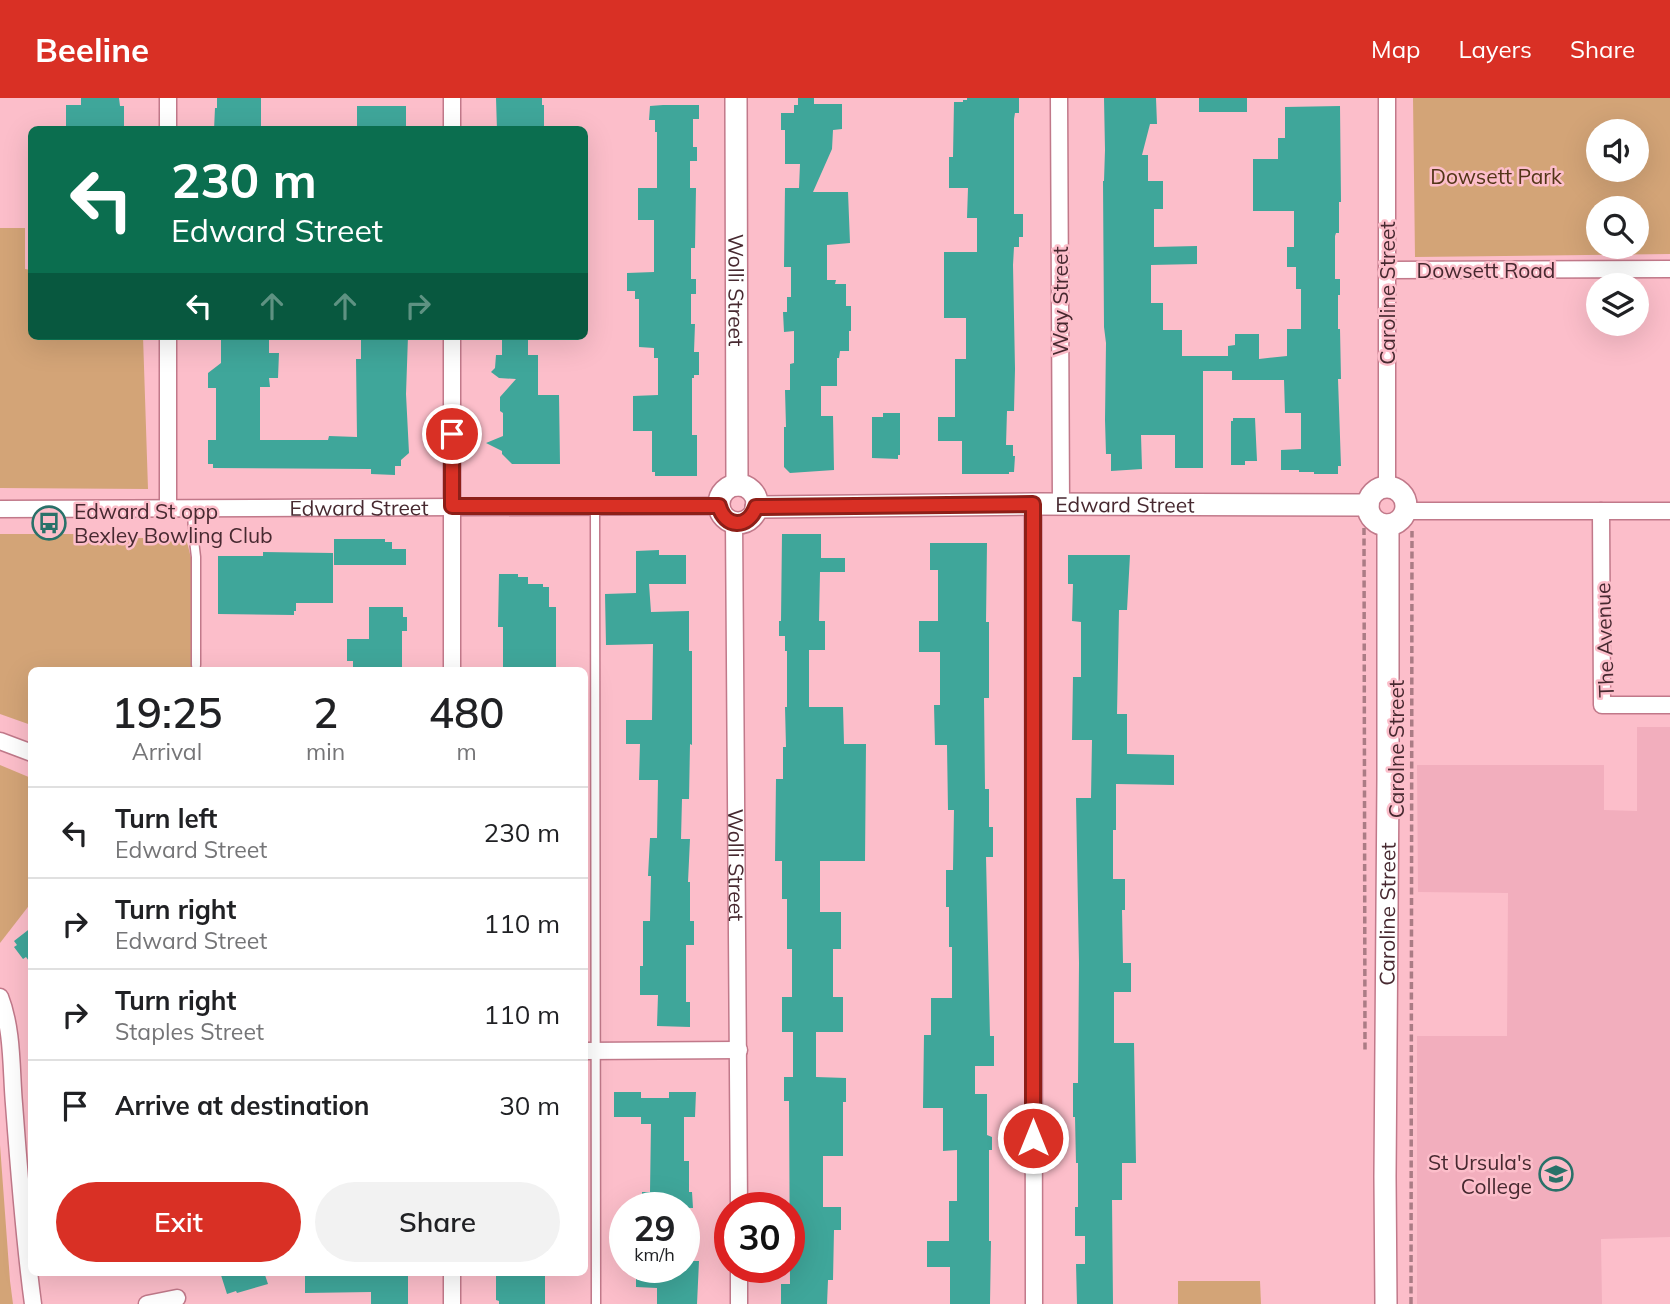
<!DOCTYPE html>
<html lang="en">
<head>
<meta charset="utf-8">
<style>
  body { margin:0; font-family:Mulish,sans-serif; background:#f2f2f2; color:#202124; height:100vh; display:flex; flex-direction:column; font-size:26px; white-space:nowrap }
  * { box-sizing:border-box; margin:0 }
  p { font-size:23px; color:#757577 }
  .icon { flex:none; width:38px; height:38px; fill:none; stroke:currentColor; stroke-width:2; stroke-linecap:round; stroke-linejoin:round }
  .map { position:relative; flex:1; overflow:hidden }
  .side { position:absolute; left:28px; top:569px; width:560px; height:609px; display:flex; flex-direction:column; background:#fff; border-radius:10px; box-shadow:0 7px 28px #0002 }
  .side>* { flex:none }
  .top-card { position:absolute; left:28px; top:28px; width:560px; height:214px; border-radius:10px; box-shadow:0 7px 28px #0002; background:#0b6e4f; color:#fff; overflow:hidden }
  .fabs { position:absolute; left:1586px; top:21px; display:grid; gap:14px }
  .fabs a { display:grid; place-items:center; width:63px; height:63px; border-radius:50%; background:#fff; box-shadow:0 7px 28px #0002; font-size:35px }
  .speed { position:absolute; left:609px; top:1094px; display:flex; gap:14px; font-size:35px; font-weight:700; text-align:center }
  .speed>* { display:grid; place-content:center; width:91px; height:91px; border-radius:50%; background:#fff; box-shadow:0 7px 28px #0002; line-height:1 }
  .speed small { font-size:18px; font-weight:400 }
  .speed .limit { border:10px solid #d22; background:#fff; color:#111 }
  .pin { position:absolute; display:grid; place-items:center; width:60px; height:60px; color:#fff; margin:-30px; border:4px solid #fff; border-radius:50%; box-shadow:0 2px 7px #0007 }
  .me { position:absolute; width:77px; margin:-38px; rotate:0deg; stroke-linejoin:round; filter:drop-shadow(0 0 5px #0008) }
  .turn { display:flex; align-items:center; gap:24px; height:147px; padding:0 28px; font-size:32px }
  .turn .icon { width:91px; height:91px; stroke-width:2.5 }
  .turn b { display:block; font-size:49px; line-height:60px }
  .lanes { display:flex; align-items:center; height:66px; padding:0 28px; background:#0003; justify-content:center; gap:35px; direction:ltr }
  .lanes .off { opacity:.35 }
  .eta { display:flex; justify-content:space-evenly; align-items:center; height:119px; text-align:center }
  .eta b { font-size:42px; font-weight:600; line-height:49px }
  .button { display:flex; gap:14px; margin-top:auto; padding:14px 28px }
  .button a { flex:1; height:80px; border-radius:42px; background:#d93025; color:#fff; font-size:28px; font-weight:600; line-height:80px; text-align:center }
  .button a+a { background:#f2f2f2; color:#202124 }
  ul { padding:0; list-style:none }
  li { display:flex; align-items:center; gap:21px; height:91px; padding:0 28px; border-top:2px solid #e0e0e0 }
  li div { flex:1 }
  li b { display:block; font-size:26px }
  li em { font-style:normal }
  header { display:flex; align-items:center; gap:42px; box-sizing:border-box; height:98px; padding:0 35px; background:#d93025; color:#fff }
  header strong { font-size:33px }
  nav { display:flex; gap:38px; margin-inline-start:auto; font-size:24px }
  .map>svg:first-child { display:block }
</style>
</head>
<body>
<header>
<strong>Beeline</strong>
<nav><a>Map</a><a>Layers</a><a>Share</a></nav>
</header>
<div class="map">
<svg width="1670" height="1206" viewBox="0 0 1670 1206">
  <rect width="100%" height="100%" fill="#fcbeca"/>
  <polygon fill="#f2aebd" points="1637,629 1670,629 1670,1139 1601,1141 1602,1206 1417,1206 1417,938 1507,938 1508,795 1418,794 1417,667 1604,667 1604,712 1637,713"/>
  <g fill="#d3a477" fill-rule="evenodd">
    <path d="M1413,0H1670V156L1415,159ZM1636,33V72H1598V33ZM1636,110V149H1598V110Z"/>
    <polygon points="0,130 25,130 25,171 31,172 32,238 143,238 148,391 0,390"/>
    <polygon points="0,436 99,436 125,440 186,440 191,460 191,572 32,572 31,627 0,616"/>
    <polygon points="0,667 31,680 31,805 0,845"/>
    <polygon points="0,1047 10,1183 13,1206 0,1206"/>
    <polygon points="1178,1183 1260,1183 1261,1206 1178,1206"/>
  </g>
  <g fill="#3fa69a">
    <polygon points="81,0 119,0 120,8 124,8 124,32 66,32 66,7 81,7"/>
    <polygon points="217,0 261,0 261,32 214,32 215,10 217,10"/>
    <polygon points="496,0 542,0 542,7 544,7 544,32 497,32"/>
    <polygon points="798,0 814,0 814,6 842,6 842,31 833,32 832,51 813,94 848,94 850,145 827,147 827,182 836,182 835,186 846,186 846,208 851,208 851,233 849,233 849,253 840,253 839,260 837,260 837,288 821,288 821,318 833,318 834,372 790,375 784,369 784,329 786,329 785,292 790,292 790,266 794,265 794,233 784,234 783,214 787,214 787,199 791,199 791,169 784,169 785,90 799,90 800,66 785,66 785,32 781,32 781,15 794,15 794,7 798,7"/>
    <polygon points="967,0 1019,0 1019,15 1015,15 1014,21 1014,116 1023,116 1023,139 1019,139 1019,149 1014,149 1013,167 1015,271 1014,313 1007,313 1006,347 1013,347 1013,358 1015,358 1014,374 1009,374 1009,376 962,376 962,343 938,343 938,319 955,319 955,261 966,261 966,220 944,220 944,154 977,154 977,120 967,120 968,90 949,90 949,59 953,59 954,4 963,4 963,2 967,2"/>
    <polygon points="1104,0 1156,0 1157,26 1150,26 1142,57 1148,57 1148,83 1163,83 1163,111 1154,111 1154,149 1197,148 1197,166 1151,167 1151,205 1163,205 1163,232 1182,232 1182,258 1228,258 1228,248 1235,247 1235,236 1259,236 1259,261 1287,258 1287,231 1301,231 1301,191 1296,191 1296,169 1287,169 1287,149 1294,149 1294,113 1253,113 1253,61 1278,61 1278,40 1285,40 1285,9 1340,8 1341,104 1339,104 1339,135 1336,135 1335,138 1335,181 1340,181 1340,197 1338,197 1338,231 1340,231 1341,281 1338,281 1341,368 1338,368 1338,376 1314,376 1314,374 1299,374 1299,372 1281,372 1281,352 1301,351 1301,315 1285,315 1284,282 1232,282 1232,273 1203,273 1203,370 1175,370 1175,337 1141,337 1142,371 1111,373 1111,356 1106,356 1105,322 1106,245 1104,229 1103,83 1104,83 1105,52"/>
    <rect x="1199" y="0" width="48" height="14"/>
    <polygon points="663,7 699,7 699,21 693,21 693,49 697,49 697,63 690,63 690,90 696,90 695,150 691,150 691,181 696,181 696,196 691,196 691,226 695,226 694,254 699,254 699,277 694,277 694,280 692,280 692,337 697,337 697,378 655,378 655,374 652,374 652,333 633,333 633,298 658,297 658,260 654,260 654,250 639,249 639,201 635,201 635,193 627,193 627,175 654,174 654,122 638,122 638,90 657,90 657,34 655,34 655,22 649,22 650,8"/>
    <rect x="357" y="8" width="49" height="24"/>
    <polygon points="221,238 269,238 269,255 279,255 278,280 269,280 270,289 260,289 260,342 328,342 329,338 357,339 356,261 361,261 361,238 408,238 406,296 409,355 401,362 401,368 395,368 395,377 371,376 371,371 213,370 213,366 208,366 208,342 216,342 216,290 208,290 208,275 221,265"/>
    <polygon points="502,238 528,238 528,257 538,257 538,297 559,297 560,366 512,366 502,356 502,353 486,345 503,338 503,315 500,313 500,299 516,281 499,280 491,274 495,270 496,257 502,257"/>
    <polygon points="883,315 900,315 900,357 898,357 898,361 872,360 872,319 883,319"/>
    <polygon points="1233,320 1255,320 1257,363 1245,363 1245,367 1231,367 1231,323 1233,323"/>
    <polygon points="782,436 821,436 821,460 845,460 845,474 820,474 819,523 825,523 825,552 809,552 809,609 843,609 844,646 866,646 865,763 820,763 820,814 841,814 841,851 833,851 833,899 843,899 843,934 816,934 816,979 846,980 846,1004 843,1004 843,1058 823,1058 823,1109 841,1109 841,1132 834,1132 833,1182 828,1182 827,1206 781,1206 781,1186 790,1186 789,1003 784,1003 784,979 793,979 793,934 782,934 782,899 792,899 792,851 787,851 787,801 782,801 782,763 775,763 776,681 783,681 783,649 786,649 785,609 787,609 787,553 785,553 785,538 779,538 779,523 781,523"/>
    <polygon points="334,441 385,441 385,444 392,444 392,451 406,451 406,467 334,467"/>
    <polygon points="930,445 987,445 986,524 989,524 989,600 984,600 985,691 989,691 989,729 993,729 993,759 986,759 990,938 994,938 994,968 975,968 975,996 987,996 987,1037 992,1039 992,1052 989,1052 989,1143 991,1143 990,1206 950,1206 950,1169 927,1169 927,1143 949,1143 949,1103 957,1103 957,1052 943,1053 943,1010 923,1010 924,937 931,937 931,900 952,900 952,849 949,849 949,809 946,809 946,772 953,772 954,712 948,712 947,647 935,647 934,607 940,607 940,554 919,554 919,523 938,523 938,472 930,472"/>
    <polygon points="659,452 659,457 686,457 686,486 649,486 651,514 689,513 689,553 692,553 692,647 690,646 689,701 682,701 681,741 690,741 688,784 690,784 690,823 694,823 694,847 686,847 686,904 690,904 690,929 657,928 658,897 640,897 640,868 643,868 643,823 650,823 651,778 648,778 650,740 657,740 658,682 639,682 640,646 626,646 626,622 652,622 653,546 606,547 605,496 636,495 636,453"/>
    <polygon points="263,454 333,455 333,505 296,505 296,513 294,513 294,517 218,516 218,458 263,458"/>
    <polygon points="1068,457 1130,457 1127,512 1119,512 1117,616 1127,616 1127,656 1174,657 1174,687 1116,686 1116,732 1113,732 1113,781 1125,781 1125,812 1122,812 1123,865 1131,865 1131,894 1114,894 1114,945 1134,945 1136,1065 1122,1065 1122,1102 1112,1102 1113,1206 1077,1206 1076,1166 1085,1166 1085,1138 1075,1138 1075,1109 1078,1109 1078,1065 1076,1065 1075,1019 1073,1019 1073,985 1078,985 1079,865 1076,700 1091,700 1092,642 1072,642 1073,579 1081,579 1081,524 1072,523 1073,486 1068,486"/>
    <polygon points="499,476 518,476 518,479 528,479 528,486 543,486 543,489 549,489 549,509 556,509 556,572 504,572 503,569 503,529 498,529"/>
    <polygon points="369,509 403,509 403,519 407,519 407,533 402,533 402,572 353,572 353,563 347,563 347,541 369,541"/>
    <polygon points="32,829 32,867 26,859 23,861 14,849 17,847 14,843"/>
    <polygon points="614,994 641,994 641,1000 669,1000 669,994 696,994 695,1019 684,1019 684,1063 689,1063 689,1094 692,1094 693,1110 642,1109 642,1094 650,1094 651,1026 641,1026 641,1019 614,1019"/>
    <polygon points="684,1163 699,1163 697,1206 657,1206 657,1190 636,1189 636,1169 684,1169"/>
    <polygon points="220,1174 264,1174 268,1186 237,1195 236,1193 227,1196"/>
    <polygon points="305,1174 408,1174 408,1206 371,1206 371,1194 305,1195"/>
    <polygon points="496,1174 545,1174 545,1206 499,1206 499,1203 496,1202"/>
  </g>
  <g fill="none" stroke-linecap="round" stroke-linejoin="round">
    <defs>
      <g id="service">
        <polyline points="595,408 596,1206"/>
        <polyline points="192,411 193,434 196,459 196,567"/>
      </g>
      <g id="minor">
        <polyline points="168,0 168,32"/>
        <polyline points="1059,0 1061,406"/>
        <polyline points="452,32 452,0"/>
        <polyline points="1387,172 1670,171"/>
        <polyline points="1387,389 1387,0"/>
        <polyline points="1033,406 1034,1206"/>
        <path id="s1" d="M0,411L719,408"/>
        <polyline points="168,411 168,238"/>
        <polyline points="1405,413 1670,413"/>
        <polyline points="1601,413 1602,607 1670,607"/>
        <path id="s2" d="M734,424L739,1110"/>
        <polyline points="452,572 452,238"/>
        <polyline points="0,643 32,655"/>
        <path d="M0,899C13,932 11,972 14,1006C19,1073 24,1140 33,1206"/>
        <polyline points="584,953 739,952"/>
        <polyline points="147,1206 177,1200"/>
        <polyline points="452,1206 452,1174"/>
        <polyline points="739,1206 739,1169"/>
      </g>
      <g id="tertiary">
        <path id="s3" d="M736,0L737,387"/>
        <circle cx="738" cy="406" r="19"/>
        <circle cx="1387" cy="408" r="19"/>
        <path id="s4" d="M756,409L1033,406L1368,407"/>
        <path id="s5" d="M1386,1206L1385,1079L1388,680V427"/>
      </g>
    </defs>
    <use href="#service" stroke="#c1798a" stroke-width="11"/>
    <use href="#minor" stroke="#c1798a" stroke-width="19"/>
    <use href="#tertiary" stroke="#c1798a" stroke-width="24"/>
    <g stroke="#ab7c85" stroke-width="3.5" stroke-dasharray="7 3.5" stroke-linecap="butt">
      <polyline points="1364,430 1365,953"/>
      <polyline points="1411,1206 1412,433"/>
    </g>
    <use href="#service" stroke="#fff" stroke-width="8"/>
    <use href="#minor" stroke="#fff" stroke-width="16"/>
    <use href="#tertiary" stroke="#fff" stroke-width="21"/>
  </g>
  <g fill="none" stroke-linecap="round" stroke-linejoin="round">
    <defs>
      <path id="route" d="M452,336V408H719C725,430 748,431 756,409L1033,406V1040"/>
    </defs>
    <use href="#route" stroke="#8d1f18" stroke-width="18"/>
    <use href="#route" stroke="#d93025" stroke-width="12"/>
  </g>
  <defs>
    <symbol id="bus-ring" viewBox="-11 -11 22 22"><circle r="9.5" fill="#fcbeca" stroke="#297169" stroke-width="1.5"/><path d="M-5-6H5V4H4V6H2V4H-2V6H-4V4H-5ZM-3.5-4V0h7V-4ZM-3.5 1.2v1.5H-2V1.2ZM2 1.2v1.5H3.5V1.2Z" fill="#297169"/></symbol>
    <symbol id="school-ring" viewBox="-11 -11 22 22"><circle r="9.5" fill="#fcbeca" stroke="#297169" stroke-width="1.5"/><path d="M0-5L7-2L0 1L-7-2ZM-4 1L0 2.5L4 1V4Q0 6-4 4Z" fill="#297169"/></symbol>
  </defs>
  <g fill-rule="evenodd">
    <use href="#bus-ring" x="30" y="406" width="38" height="38"/>
    <use href="#school-ring" x="1537" y="1057" width="38" height="38"/>
  </g>
  <g text-anchor="middle" dominant-baseline="central" stroke-width="5" stroke-linejoin="round" paint-order="stroke">
    <g font-size="21" fill="#523517" stroke="#fcbeca">
      <text x="1496" y="78">Dowsett Park</text>
    </g>
    <g font-size="21" fill="#472930" stroke="#fcbeca">
      <text x="1486" y="172">Dowsett Road</text>
      <text stroke="none"><textPath href="#s3" startOffset="192">Wolli Street</textPath></text>
      <text transform="translate(1387 195) rotate(-90)">Caroline Street</text>
      <text transform="translate(1060 203) rotate(-90)">Way Street</text>
      <text stroke="none"><textPath href="#s4" startOffset="369">Edward Street</textPath></text>
      <text stroke="none"><textPath href="#s1" startOffset="359">Edward Street</textPath></text>
      <text transform="translate(1604 542) rotate(-92)">The Avenue</text>
      <text transform="translate(1396 651) rotate(-90)">Carolne Street</text>
      <text stroke="none"><textPath href="#s2" startOffset="343">Wolli Street</textPath></text>
      <text stroke="none"><textPath href="#s5" startOffset="390">Caroline Street</textPath></text>
    </g>
    <g font-size="21" fill="#472930" stroke="#fcbeca" text-anchor="start">
      <text x="74" y="413">Edward St opp<tspan x="74" dy="24">Bexley Bowling Club</tspan></text>
      <text x="1532" y="1064" text-anchor="end">St Ursula's<tspan x="1532" dy="24">College</tspan></text>
    </g>
  </g>
</svg>
<div class="fabs">
<a><svg class="icon" aria-label="sound" viewBox="0 0 24 24"><path d="M4 9h4l5-4v14l-5-4H4zM17 9q2 3 0 6"/></svg></a>
<a><svg class="icon" aria-label="search" viewBox="0 0 24 24"><circle cx="10" cy="10" r="6"/><path d="M15 15l6 6"/></svg></a>
<a><svg class="icon" aria-label="layers" viewBox="0 0 24 24"><path d="M12 4l9 5-9 5-9-5zM3 14l9 5 9-5"/></svg></a>
</div>
<div class="speed"><div>29<small>km/h</small></div><div class="limit">30</div></div>
<div class="pin" style="left:452px;top:336px;background:#d93025"><svg class="icon" aria-label="arrive" viewBox="0 0 24 24"><path d="M6 21V4h12l-3 4 3 4H6"/></svg></div>
<svg class="me" style="left:1033px;top:1040px" viewBox="-20 -20 40 40"><circle r="17" fill="#d93025" stroke="#fff" stroke-width="3"/><path d="M0-11L8 9 0 5-8 9z" fill="#fff"/></svg>
<div class="top-card">
<div class="turn"><svg class="icon" aria-label="left" viewBox="0 0 24 24"><path d="M17 20v-9H6M10 6l-5 5 5 5"/></svg><div><b>230 m</b>Edward Street</div></div>
<div class="lanes"><svg class="icon" aria-label="left" viewBox="0 0 24 24"><path d="M17 20v-9H6M10 6l-5 5 5 5"/></svg><svg class="icon off" aria-label="ahead" viewBox="0 0 24 24"><path d="M12 20V5M6 11l6-6 6 6"/></svg><svg class="icon off" aria-label="ahead" viewBox="0 0 24 24"><path d="M12 20V5M6 11l6-6 6 6"/></svg><svg class="icon off" aria-label="right" viewBox="0 0 24 24"><path d="M7 20v-9h11M14 6l5 5-5 5"/></svg></div>
</div>
<section class="side">
<div class="eta">
<div><b>19:25</b><p>Arrival</p></div>
<div><b>2</b><p>min</p></div>
<div><b>480</b><p>m</p></div>
</div>
<ul>
<li><svg class="icon" aria-label="left" viewBox="0 0 24 24"><path d="M17 20v-9H6M10 6l-5 5 5 5"/></svg><div><b>Turn left</b><p>Edward Street</p></div><em>230 m</em></li>
<li><svg class="icon" aria-label="right" viewBox="0 0 24 24"><path d="M7 20v-9h11M14 6l5 5-5 5"/></svg><div><b>Turn right</b><p>Edward Street</p></div><em>110 m</em></li>
<li><svg class="icon" aria-label="right" viewBox="0 0 24 24"><path d="M7 20v-9h11M14 6l5 5-5 5"/></svg><div><b>Turn right</b><p>Staples Street</p></div><em>110 m</em></li>
<li><svg class="icon" aria-label="arrive" viewBox="0 0 24 24"><path d="M6 21V4h12l-3 4 3 4H6"/></svg><div><b>Arrive at destination</b></div><em>30 m</em></li>
</ul>
<div class="button"><a>Exit</a><a>Share</a></div>
</section>
</div>
</body>
</html>
